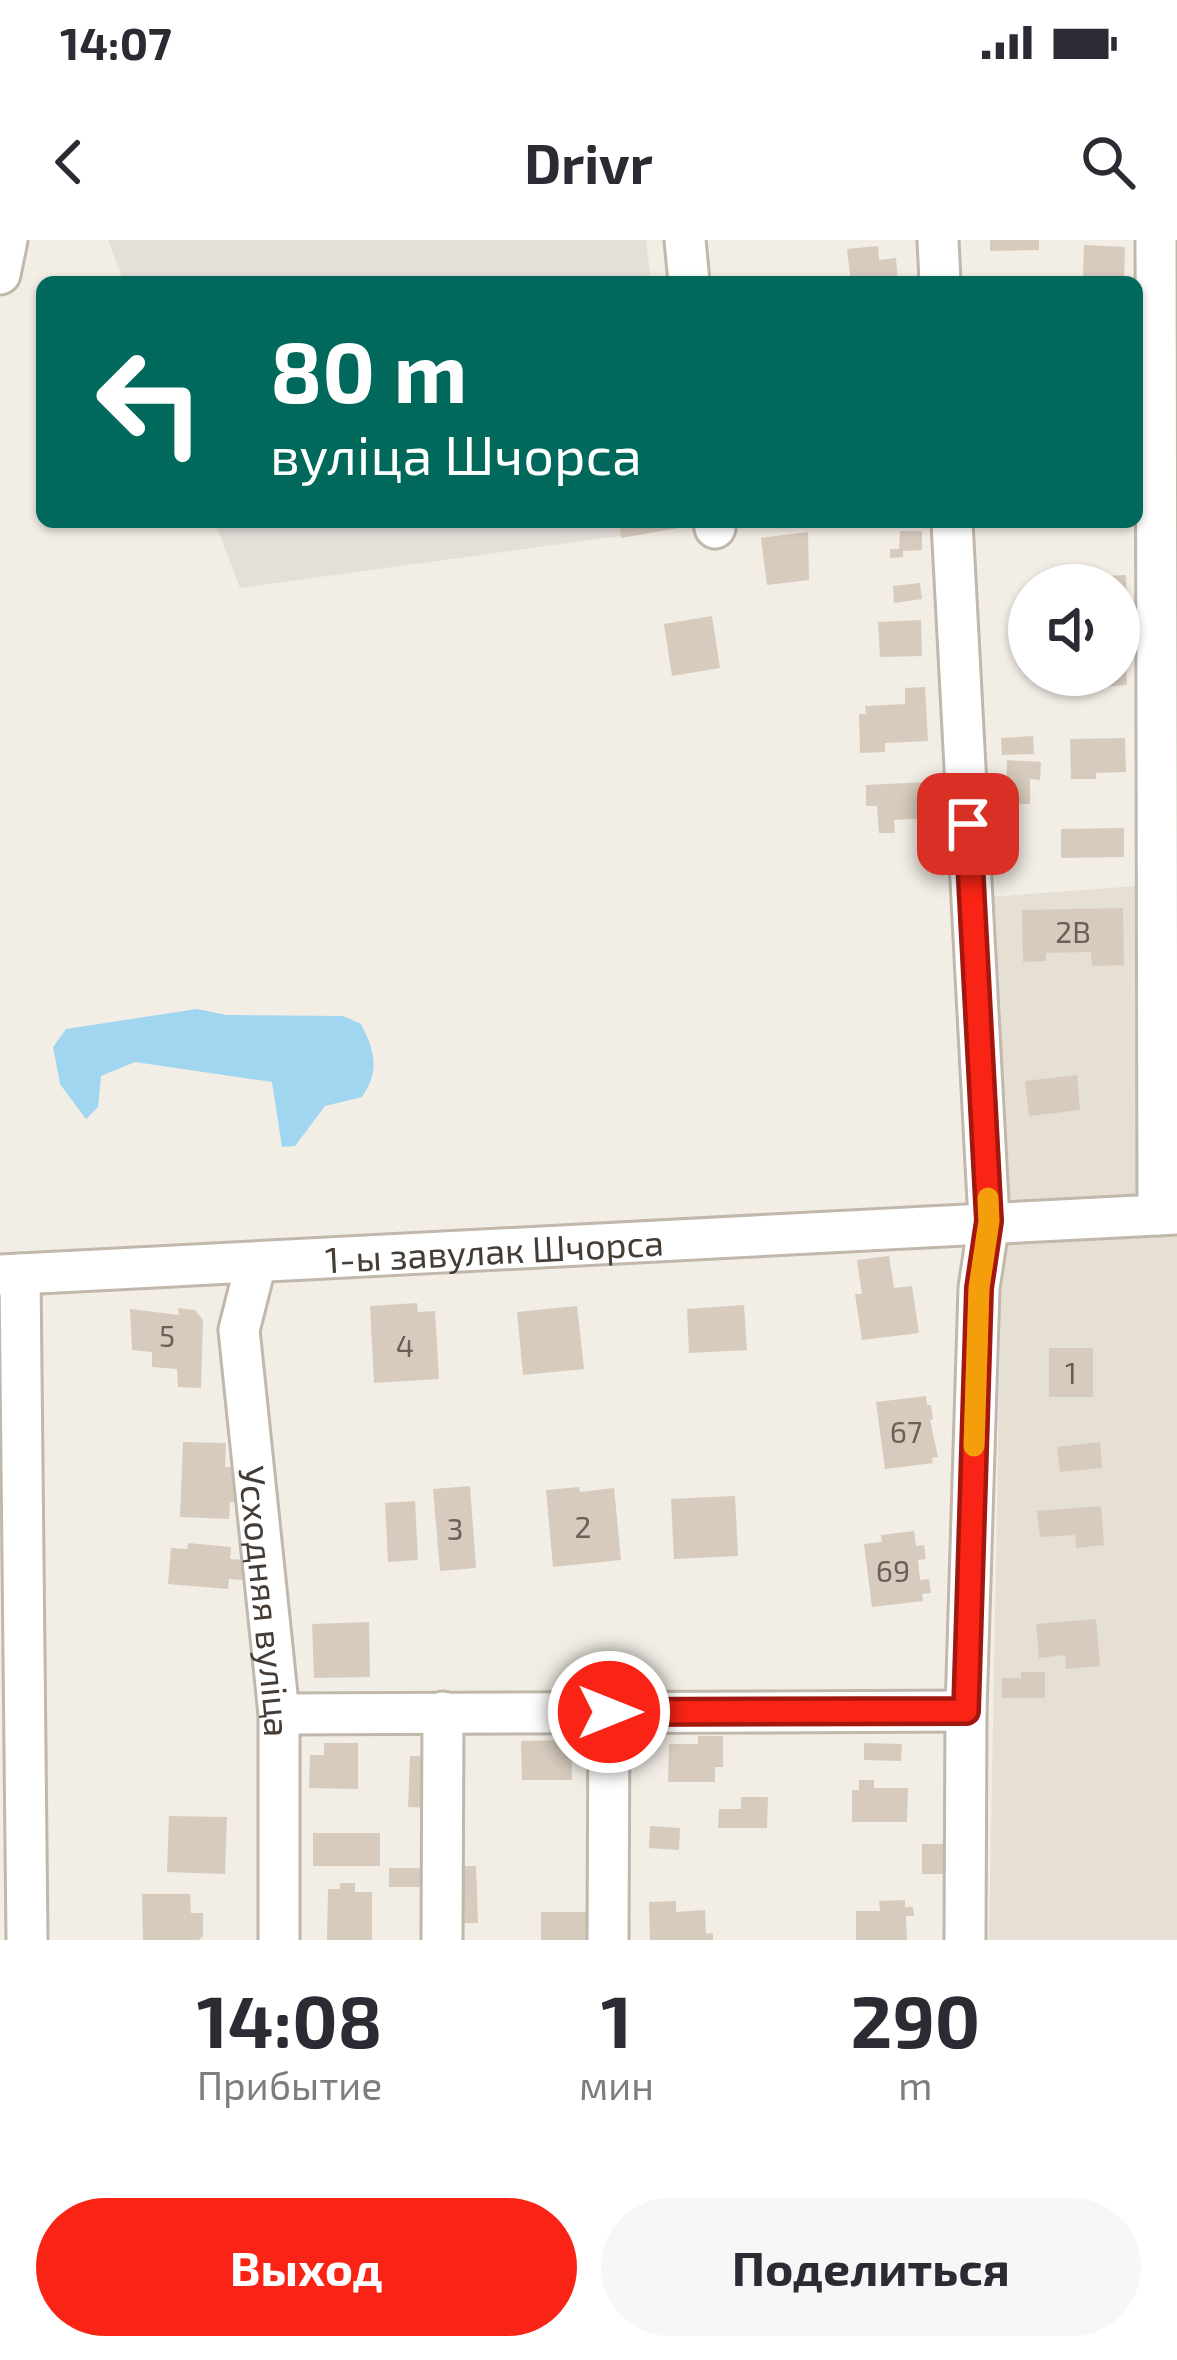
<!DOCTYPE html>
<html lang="ru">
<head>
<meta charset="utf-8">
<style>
  body { margin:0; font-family:"Exo 2",sans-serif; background:#f7f7f7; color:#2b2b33; height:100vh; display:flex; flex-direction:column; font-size:45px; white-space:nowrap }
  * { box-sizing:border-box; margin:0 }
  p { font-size:39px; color:#7c7c81 }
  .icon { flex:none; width:66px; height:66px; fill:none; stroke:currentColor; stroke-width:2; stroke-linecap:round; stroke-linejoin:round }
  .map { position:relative; height:1700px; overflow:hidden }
  .sheet { display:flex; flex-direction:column; background:#fff; flex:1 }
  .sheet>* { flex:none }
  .guide { position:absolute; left:36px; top:36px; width:1107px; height:252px; border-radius:18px; box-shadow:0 3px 9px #0004; background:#00695c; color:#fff; overflow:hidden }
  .tools { position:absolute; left:1008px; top:324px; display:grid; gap:24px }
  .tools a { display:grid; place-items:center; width:132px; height:132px; border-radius:50%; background:#fff; box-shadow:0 3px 9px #0004; font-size:60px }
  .pin { position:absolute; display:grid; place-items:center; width:102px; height:102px; color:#fff; margin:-51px; border-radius:24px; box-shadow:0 6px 18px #0006 }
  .me { position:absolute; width:132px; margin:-66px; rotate:90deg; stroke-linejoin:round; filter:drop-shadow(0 0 9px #0008) }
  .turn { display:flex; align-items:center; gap:42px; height:252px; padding:0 36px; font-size:54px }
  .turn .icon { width:156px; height:156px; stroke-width:2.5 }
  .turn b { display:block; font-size:84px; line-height:102px }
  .eta { display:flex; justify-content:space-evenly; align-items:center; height:204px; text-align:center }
  .eta b { font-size:72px; font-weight:700; line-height:84px }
  .cta { display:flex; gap:24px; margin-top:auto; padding:24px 36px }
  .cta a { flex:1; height:138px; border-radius:72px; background:#f92416; color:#fff; font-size:48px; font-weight:700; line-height:138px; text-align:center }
  .cta a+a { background:#f7f7f7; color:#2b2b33 }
  .status { display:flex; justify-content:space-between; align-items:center; height:84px; padding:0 60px; background:#fff; direction:ltr }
  .status svg { height:33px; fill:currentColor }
  header { display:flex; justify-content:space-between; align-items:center; height:156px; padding:0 36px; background:#fff; font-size:54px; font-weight:700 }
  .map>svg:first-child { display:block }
</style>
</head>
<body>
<div class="status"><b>14:07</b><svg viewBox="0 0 49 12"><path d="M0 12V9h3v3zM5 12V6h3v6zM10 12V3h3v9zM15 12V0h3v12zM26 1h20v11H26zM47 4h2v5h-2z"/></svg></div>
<header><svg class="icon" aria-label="back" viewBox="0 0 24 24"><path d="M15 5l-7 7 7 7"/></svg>Drivr<svg class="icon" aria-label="search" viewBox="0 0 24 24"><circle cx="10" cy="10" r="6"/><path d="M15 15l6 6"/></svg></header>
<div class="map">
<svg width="1177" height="1700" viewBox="0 0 1177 1700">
  <rect width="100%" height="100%" fill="#f2ede5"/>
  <polygon fill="#e6dfd3" points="1177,643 1177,1700 989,1700 1001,1051 991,657"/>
  <g fill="#e5dfda">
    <polygon points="108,0 646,0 651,42 124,42"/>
    <polygon points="215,282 677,282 678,288 240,348"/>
  </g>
  <path fill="#a1d6f0" d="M197,769L227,775L343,776L361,784C375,812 380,830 362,857L325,866L295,906L282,907L272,842L135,822L101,836L98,867L86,879L60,844L53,807L66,789Z"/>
  <g fill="#d7cbbe">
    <polygon points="990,0 1039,0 1039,10 990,11"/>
    <polygon points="1084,5 1125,7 1124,41 1083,40"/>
    <polygon points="878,6 879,20 896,18 898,42 851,42 847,9"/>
    <polygon points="619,282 677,282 678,288 621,298"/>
    <polygon points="900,291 922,291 922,310 903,311 903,317 890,318 890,309 899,309"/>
    <polygon points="808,292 809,340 767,345 761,298"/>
    <polygon points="1126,335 1127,369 1119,369 1119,345 1083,345 1083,337"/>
    <polygon points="920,343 922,359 894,363 893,346"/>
    <polygon points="712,376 720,428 672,436 664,384"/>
    <polygon points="921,380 922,416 880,417 878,382"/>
    <polygon points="1119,415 1125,415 1127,445 1088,448 1087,435 1119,435"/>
    <polygon points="925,447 928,501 885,503 885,512 860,513 859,474 866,474 865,466 905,464 905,448"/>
    <polygon points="1033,496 1034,514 1002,515 1001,498"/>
    <polygon points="1125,498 1126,532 1096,533 1096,539 1071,539 1070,499"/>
    <polygon points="1007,520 1041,522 1040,540 1030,539 1030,564 1005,563"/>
    <polygon points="928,542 930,578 894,580 895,593 879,593 877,566 866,566 866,545"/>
    <polygon points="1124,588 1124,617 1061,618 1061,589"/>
    <polygon points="1123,668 1124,725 1092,726 1091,712 1046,713 1046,721 1023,722 1022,670"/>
    <polygon points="1077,835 1080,870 1029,876 1025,841"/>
    <polygon points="889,1016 894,1048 912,1046 919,1093 862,1100 855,1054 862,1054 857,1020"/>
    <polygon points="417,1063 418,1072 435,1071 439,1139 374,1143 370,1066"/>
    <polygon points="744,1065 747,1110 689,1113 687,1069"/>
    <polygon points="577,1066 584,1129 523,1135 517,1072"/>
    <polygon points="178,1068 195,1070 203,1080 201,1148 178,1147 177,1129 152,1127 152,1112 132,1110 130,1069 179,1075"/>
    <rect x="1049" y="1108" width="44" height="49"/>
    <polygon points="926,1156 927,1165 931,1165 933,1179 930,1180 938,1217 932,1218 933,1223 885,1229 876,1162"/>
    <polygon points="183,1202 226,1203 225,1227 236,1227 235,1244 244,1244 243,1262 230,1262 229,1279 180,1277"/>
    <polygon points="1100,1202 1102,1228 1060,1232 1057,1207"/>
    <polygon points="470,1246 476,1328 440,1331 433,1249"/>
    <polygon points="579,1247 580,1252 614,1248 621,1320 553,1327 546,1250"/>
    <polygon points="735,1256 738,1316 674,1319 671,1259"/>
    <polygon points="415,1261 418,1320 388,1322 385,1263"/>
    <polygon points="1101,1266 1104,1305 1076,1308 1075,1295 1040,1297 1037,1271"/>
    <polygon points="914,1291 916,1306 924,1305 926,1319 918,1320 920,1340 929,1339 931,1353 922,1354 923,1361 872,1367 864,1304 882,1302 881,1295"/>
    <polygon points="188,1303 231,1307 230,1319 244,1320 242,1340 229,1339 228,1349 168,1344 171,1308 187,1309"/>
    <polygon points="1096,1379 1100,1426 1066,1429 1065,1415 1039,1418 1036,1384"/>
    <polygon points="369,1382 370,1437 314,1438 312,1384"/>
    <polygon points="1021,1432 1045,1432 1045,1458 1002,1458 1002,1438 1021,1438"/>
    <polygon points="698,1496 723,1496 723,1527 715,1527 715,1542 668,1542 669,1504 698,1504"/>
    <polygon points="571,1500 572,1540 522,1540 521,1501"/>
    <polygon points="324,1503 358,1503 358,1549 309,1548 310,1515 324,1515"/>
    <polygon points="864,1503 902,1504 901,1521 864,1520"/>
    <polygon points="410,1516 435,1517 433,1568 408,1567"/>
    <polygon points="859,1540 874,1540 874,1548 908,1548 907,1582 852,1582 852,1550 859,1550"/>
    <polygon points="741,1557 768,1557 767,1588 718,1588 719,1569 741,1569"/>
    <polygon points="169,1576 227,1577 225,1634 167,1632"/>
    <polygon points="650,1586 680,1588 679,1610 649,1608"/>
    <rect x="313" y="1593" width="67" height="33"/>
    <rect x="922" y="1604" width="23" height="30"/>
    <polygon points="456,1626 476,1626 478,1683 458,1683"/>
    <rect x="389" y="1628" width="43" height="19"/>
    <polygon points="340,1643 355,1643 355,1652 372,1652 372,1700 327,1700 328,1649 340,1649"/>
    <polygon points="142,1654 190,1654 191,1673 203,1673 203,1696 199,1700 143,1700"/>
    <polygon points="905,1660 905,1667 913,1667 914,1676 906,1676 907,1700 856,1700 856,1671 880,1671 879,1661"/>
    <polygon points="676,1661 676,1672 705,1670 706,1694 713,1693 713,1700 650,1700 649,1662"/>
    <rect x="541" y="1672" width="46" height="28"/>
  </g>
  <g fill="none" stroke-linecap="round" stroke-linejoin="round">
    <defs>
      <g id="minor">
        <polyline points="685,0 689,42"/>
        <polyline points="938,0 940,42"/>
        <polyline points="1156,0 1158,975"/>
        <polyline points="0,34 7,0"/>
        <polyline points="714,282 715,288"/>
        <polyline points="952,282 989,981 979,1048 966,1471 965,1700"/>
        <path id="s1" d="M256,1023L239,1090L279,1474V1700"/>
        <polyline points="20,1034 27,1700"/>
        <path id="s2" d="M0,1035L1177,974"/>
        <polyline points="279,1474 966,1471"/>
        <polyline points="442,1700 443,1472"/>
        <polyline points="608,1700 609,1472"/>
      </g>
    </defs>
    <use href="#minor" stroke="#c1b7ab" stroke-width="45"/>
    <use href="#minor" stroke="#fff" stroke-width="39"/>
  </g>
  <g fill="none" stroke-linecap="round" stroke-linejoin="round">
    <defs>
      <polyline id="route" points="609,1472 966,1471 979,1048 989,981 968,584"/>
    </defs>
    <use href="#route" stroke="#a2170e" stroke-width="30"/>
    <use href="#route" stroke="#f92416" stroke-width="21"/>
    <polyline stroke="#f59e0b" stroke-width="21" points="974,1206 979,1048 989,981 988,958"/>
  </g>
  <g text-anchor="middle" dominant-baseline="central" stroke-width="10" stroke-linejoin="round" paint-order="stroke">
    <g font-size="30" fill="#6a6057">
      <text x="1073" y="691">2В</text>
      <text x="167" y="1095">5</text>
      <text x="405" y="1105">4</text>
      <text x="1071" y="1132">1</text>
      <text x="906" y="1191">67</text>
      <text x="583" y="1286">2</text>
      <text x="455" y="1288">3</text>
      <text x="893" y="1330">69</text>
    </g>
    <g font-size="36" fill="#453d35" stroke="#fff">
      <text stroke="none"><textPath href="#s2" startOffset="495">1-ы завулак Шчорса</textPath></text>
      <text stroke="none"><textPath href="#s1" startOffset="342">Усходняя вуліца</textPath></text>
    </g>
  </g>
</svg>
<div class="tools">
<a><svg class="icon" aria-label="sound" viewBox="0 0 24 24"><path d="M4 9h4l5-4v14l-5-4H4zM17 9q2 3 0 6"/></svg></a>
</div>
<div class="pin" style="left:968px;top:584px;background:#d93025"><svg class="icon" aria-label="arrive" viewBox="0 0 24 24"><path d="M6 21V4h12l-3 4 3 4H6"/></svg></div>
<svg class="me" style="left:609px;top:1472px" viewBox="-20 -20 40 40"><circle r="17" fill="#f92416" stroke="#fff" stroke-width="3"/><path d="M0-11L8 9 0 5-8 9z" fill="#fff"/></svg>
<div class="guide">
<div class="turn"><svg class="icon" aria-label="left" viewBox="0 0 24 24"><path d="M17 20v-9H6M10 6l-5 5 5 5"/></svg><div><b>80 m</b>вуліца Шчорса</div></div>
</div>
</div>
<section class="sheet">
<div class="eta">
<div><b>14:08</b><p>Прибытие</p></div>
<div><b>1</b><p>мин</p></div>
<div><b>290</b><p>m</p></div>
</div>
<div class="cta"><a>Выход</a><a>Поделиться</a></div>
</section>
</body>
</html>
